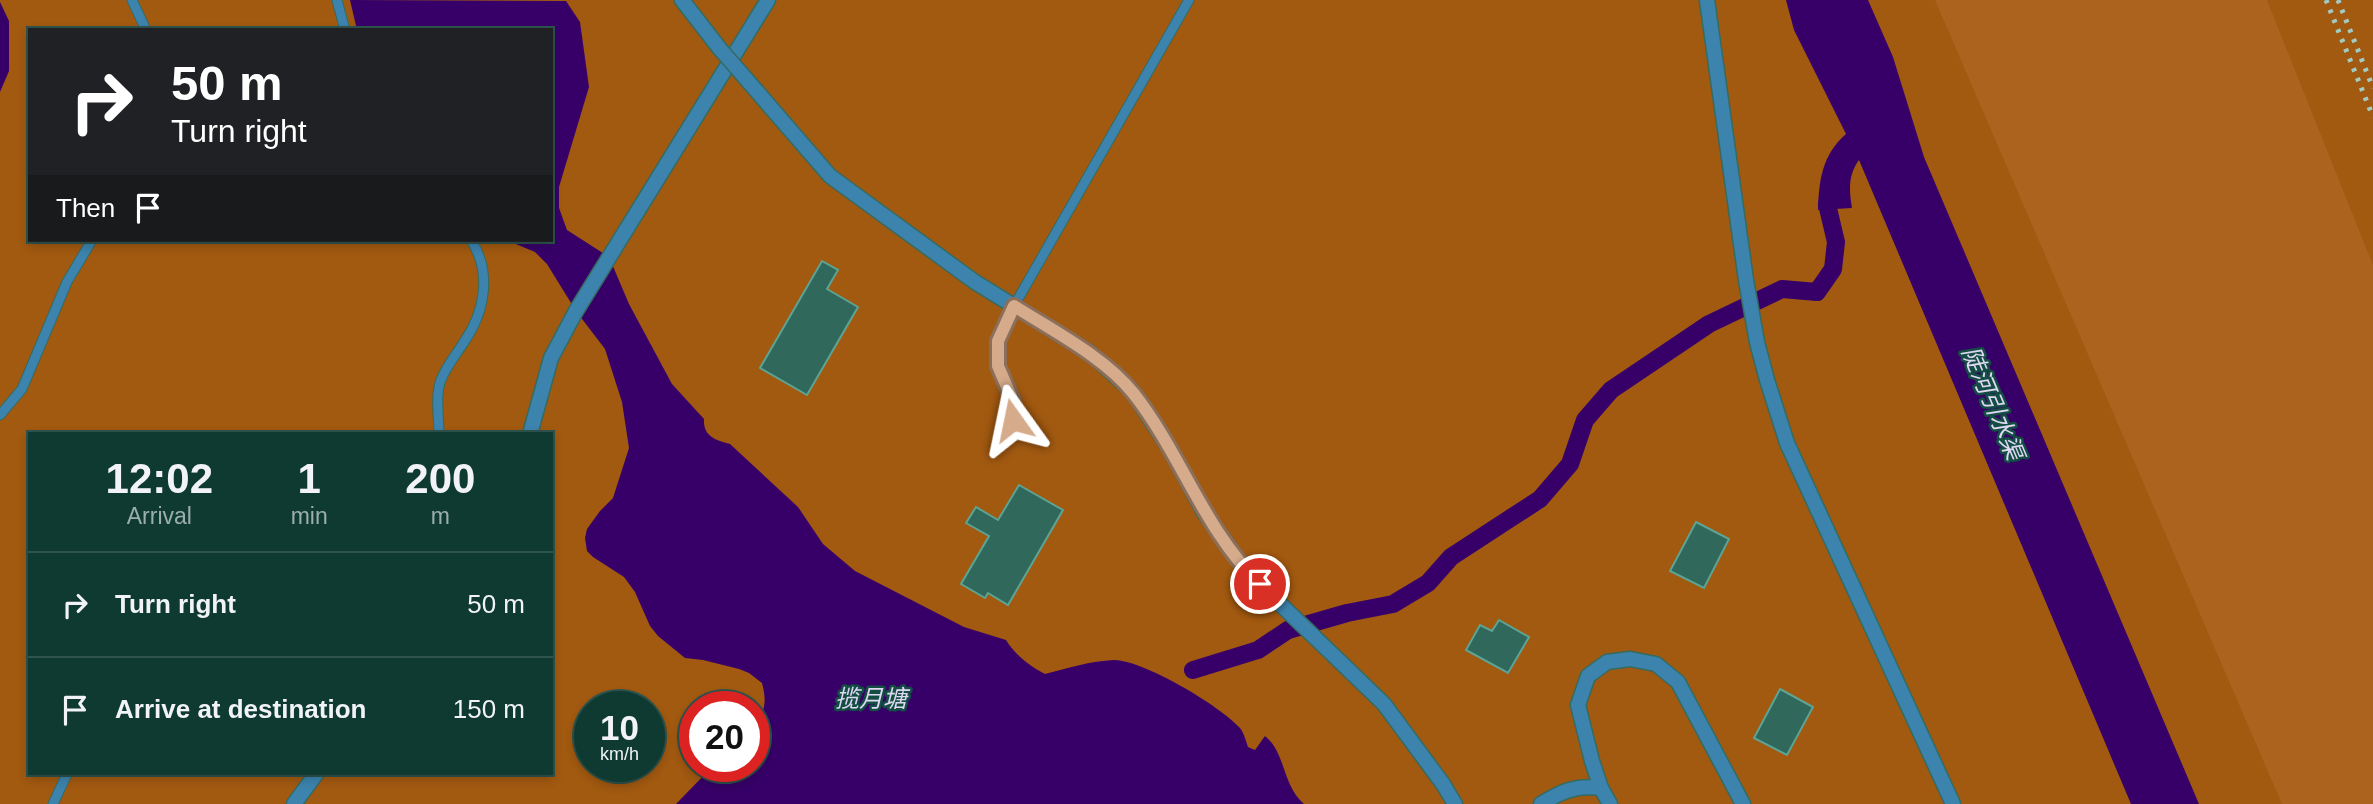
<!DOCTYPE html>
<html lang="en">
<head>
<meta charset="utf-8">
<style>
  body { margin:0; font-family:Helvetica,"Noto Sans SC",sans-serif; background:#17413a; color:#f1f3f6; height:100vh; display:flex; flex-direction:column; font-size:26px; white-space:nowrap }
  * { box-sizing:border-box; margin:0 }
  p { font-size:23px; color:#9badac }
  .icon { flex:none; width:38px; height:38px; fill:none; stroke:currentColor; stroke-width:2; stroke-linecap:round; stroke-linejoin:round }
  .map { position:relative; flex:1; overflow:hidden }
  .drawer { position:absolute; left:28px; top:432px; width:525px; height:343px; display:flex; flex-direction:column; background:#0e3a32; border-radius:0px; box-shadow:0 4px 10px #0003,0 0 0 2px #2e544d }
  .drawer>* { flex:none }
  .hud { position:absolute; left:28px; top:28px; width:525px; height:214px; border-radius:0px; box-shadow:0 4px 10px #0003,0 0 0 2px #2e544d; background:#202124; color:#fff; overflow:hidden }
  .speed { position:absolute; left:574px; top:691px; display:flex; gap:14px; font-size:35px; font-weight:700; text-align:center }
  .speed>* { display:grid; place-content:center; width:91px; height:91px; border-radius:50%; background:#0e3a32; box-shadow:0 4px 10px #0003,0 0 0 2px #2e544d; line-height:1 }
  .speed small { font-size:18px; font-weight:400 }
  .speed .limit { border:10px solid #d22; background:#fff; color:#111 }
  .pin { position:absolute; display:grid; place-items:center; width:60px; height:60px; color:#fff; margin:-30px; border:4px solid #fff; border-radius:50%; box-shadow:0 2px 7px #0007 }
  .me { position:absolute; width:77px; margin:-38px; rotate:348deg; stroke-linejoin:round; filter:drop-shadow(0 0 5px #0008) }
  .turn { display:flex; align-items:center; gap:24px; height:147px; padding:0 28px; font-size:32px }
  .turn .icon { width:91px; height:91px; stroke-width:2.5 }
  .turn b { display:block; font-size:49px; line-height:60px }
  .then { display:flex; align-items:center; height:66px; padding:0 28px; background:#0003; gap:14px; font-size:26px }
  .eta { display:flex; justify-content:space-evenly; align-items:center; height:119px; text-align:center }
  .eta b { font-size:42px; font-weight:800; line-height:49px }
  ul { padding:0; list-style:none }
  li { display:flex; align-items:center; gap:21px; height:105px; padding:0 28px; border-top:2px solid #2e544d }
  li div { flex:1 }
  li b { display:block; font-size:26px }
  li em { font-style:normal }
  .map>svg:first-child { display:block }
</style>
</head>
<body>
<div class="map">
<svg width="2373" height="804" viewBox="0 0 2373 804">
  <rect width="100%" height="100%" fill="#134d43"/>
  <path fill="#a25910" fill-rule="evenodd" d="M0,0H2373V804H0ZM30,30H551V240H30ZM30,434H551V774H30ZM590,707H649V766H590ZM695,707H754V766H695Z"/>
  <polygon fill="#ac631e" points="1935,0 2267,0 2373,265 2373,804 2282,804"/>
  <g fill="#370069">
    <path d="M350,0L566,1L580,22L589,87L559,187V208L567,230L609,257L629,304L672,384L704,419C703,436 715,440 730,444L798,507L823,544L855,571L964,627L1006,640C1016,656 1029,665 1045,674C1068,668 1090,661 1114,660C1143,660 1219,705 1240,728C1244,733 1246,741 1248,747L1255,750L1265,736C1286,753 1282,785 1304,804H676L712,767L754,766V723L758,722C766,708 766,698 762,683L749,673L739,669L703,660L685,658L658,636L650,626L635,592L624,577L593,557L587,551L585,538L587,529L600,511L613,498L629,448L622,402L605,349L576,311L547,264L535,252L506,240H551V30H357Z"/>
    <path d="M1786,0H1868L1893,57L1924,157L2199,804H2131L1859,160C1848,175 1849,190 1852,208L1818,210C1819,180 1822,155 1846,134L1794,30Z"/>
    <polygon points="0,2 9,21 9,71 0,92"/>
  </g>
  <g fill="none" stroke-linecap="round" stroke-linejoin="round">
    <polyline stroke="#370069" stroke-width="18" points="1193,670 1258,650 1288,630 1347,613 1393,604 1428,583 1451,557 1540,499 1570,464 1585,420 1611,390 1709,324 1782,289 1817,292 1833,269 1836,242 1827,204 1832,187"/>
  </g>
  <g fill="#31685c" stroke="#5ca494" stroke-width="2">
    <polygon points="822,261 838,270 827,289 858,307 807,395 760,368"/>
    <polygon points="1019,485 1063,510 1008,605 988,593 985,598 961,584 989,536 966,523 976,507 998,520"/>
    <polygon points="1696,522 1729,539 1704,588 1670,571"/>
    <polygon points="1499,620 1529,637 1508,673 1466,650 1480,625 1492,631"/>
    <polygon points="1780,689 1813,707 1787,755 1754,738"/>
  </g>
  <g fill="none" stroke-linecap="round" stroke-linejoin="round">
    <defs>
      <g id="lane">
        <polyline points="132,0 146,30"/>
        <polyline points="337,0 345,30"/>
        <polyline points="0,415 22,389 67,282 92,240"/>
        <path d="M439,434C439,418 435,395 441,380C447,365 456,355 464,342C485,312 492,272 471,240"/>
        <polyline points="1002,444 1013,420 1013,401 998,366 998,341 1014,306 1189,0"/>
        <polyline points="53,804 67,774"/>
      </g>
      <g id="street">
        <polyline points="682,0 720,49"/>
        <polyline points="1707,0 1746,280 1757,342 1767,380 1787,443 1953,804"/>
        <polyline points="741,73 830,176 975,282 1090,353 1133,392 1170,449 1204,512 1247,572 1384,704 1443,784 1455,804"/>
        <polyline points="530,434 551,358 576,311 768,0"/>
        <polyline points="294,804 316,774"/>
        <path d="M1541,804C1562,791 1576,785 1601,788"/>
        <polyline points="1610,804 1601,788 1592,761 1578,705 1588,676 1607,662 1630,659 1656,664 1678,682 1743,804"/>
      </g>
    </defs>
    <use href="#lane" stroke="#356b61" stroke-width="11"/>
    <use href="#street" stroke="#356b61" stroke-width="17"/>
    <use href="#lane" stroke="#3c83ad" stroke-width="9"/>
    <use href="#street" stroke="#3c83ad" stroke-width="14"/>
    <g stroke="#a2cbc1" stroke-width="5" stroke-dasharray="3.5 7" stroke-linecap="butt">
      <polyline points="2326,0 2373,117"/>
      <polyline points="2338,0 2373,88"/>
    </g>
    <defs>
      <polyline id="street-bridge" points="720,49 741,73"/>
    </defs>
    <use href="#street-bridge" stroke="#356b61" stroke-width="17" stroke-linecap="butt"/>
    <use href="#street-bridge" stroke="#3c83ad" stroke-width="14"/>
  </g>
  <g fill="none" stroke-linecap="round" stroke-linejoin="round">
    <defs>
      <path id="route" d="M1013,420V401L998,366V341L1014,306C1052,330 1106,358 1134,394C1181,454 1204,530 1260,584"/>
    </defs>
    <use href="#route" stroke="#8b6f5a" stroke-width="18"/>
    <use href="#route" stroke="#d6ab8b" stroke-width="12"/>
  </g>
  <g text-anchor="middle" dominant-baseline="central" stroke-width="5" stroke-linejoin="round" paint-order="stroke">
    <g font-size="24" font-style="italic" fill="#dfd8f2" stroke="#134d43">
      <text transform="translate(1993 403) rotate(67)">陡河引水渠</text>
      <text x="871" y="698">揽月塘</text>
    </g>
  </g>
</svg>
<div class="speed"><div>10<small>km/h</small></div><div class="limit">20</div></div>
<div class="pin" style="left:1260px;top:584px;background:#d93025"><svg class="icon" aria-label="arrive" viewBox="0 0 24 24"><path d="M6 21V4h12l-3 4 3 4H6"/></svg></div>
<svg class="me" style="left:1013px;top:420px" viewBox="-20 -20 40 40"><path d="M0-17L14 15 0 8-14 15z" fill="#d6ab8b" stroke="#fff" stroke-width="4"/></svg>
<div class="hud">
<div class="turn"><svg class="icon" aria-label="right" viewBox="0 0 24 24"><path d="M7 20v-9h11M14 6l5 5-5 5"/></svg><div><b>50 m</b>Turn right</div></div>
<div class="then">Then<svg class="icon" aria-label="arrive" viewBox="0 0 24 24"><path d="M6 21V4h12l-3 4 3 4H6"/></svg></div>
</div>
<section class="drawer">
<div class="eta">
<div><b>12:02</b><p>Arrival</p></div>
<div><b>1</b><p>min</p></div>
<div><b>200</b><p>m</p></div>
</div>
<ul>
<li><svg class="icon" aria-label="right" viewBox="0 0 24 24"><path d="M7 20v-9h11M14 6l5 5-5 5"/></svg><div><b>Turn right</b></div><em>50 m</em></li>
<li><svg class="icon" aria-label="arrive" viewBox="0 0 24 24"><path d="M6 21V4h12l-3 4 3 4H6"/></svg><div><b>Arrive at destination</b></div><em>150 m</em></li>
</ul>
</section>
</div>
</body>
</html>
